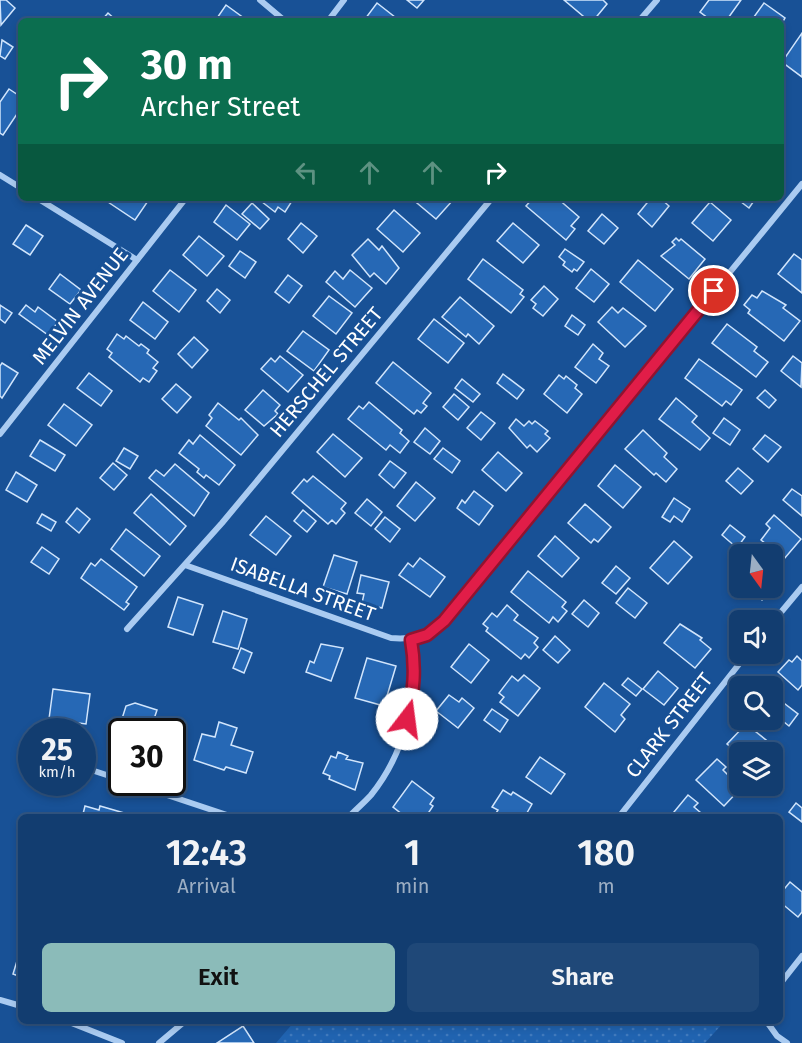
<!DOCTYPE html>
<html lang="en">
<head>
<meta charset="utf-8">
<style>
  body { margin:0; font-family:"Fira Sans",sans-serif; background:#1f4878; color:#f1f3f6; height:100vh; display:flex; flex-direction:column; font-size:22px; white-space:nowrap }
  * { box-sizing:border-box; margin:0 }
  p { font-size:20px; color:#9caec3 }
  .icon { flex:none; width:33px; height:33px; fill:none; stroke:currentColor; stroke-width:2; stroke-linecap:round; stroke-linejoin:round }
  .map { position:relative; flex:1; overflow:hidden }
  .drawer { position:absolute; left:18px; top:814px; width:765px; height:210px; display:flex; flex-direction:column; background:#123d70; border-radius:9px; box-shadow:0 3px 9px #0003,0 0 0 2px #315683 }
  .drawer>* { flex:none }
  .top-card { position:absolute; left:18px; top:18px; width:766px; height:183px; border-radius:9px; box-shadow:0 3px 9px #0003,0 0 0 2px #315683; background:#0b6e4f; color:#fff; overflow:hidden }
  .needle { width:39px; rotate:165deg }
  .controls { position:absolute; left:729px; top:544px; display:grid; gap:12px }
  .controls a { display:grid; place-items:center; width:54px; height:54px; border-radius:9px; background:#123d70; box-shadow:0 3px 9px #0003,0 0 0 2px #315683; font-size:30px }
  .speed { position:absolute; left:18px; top:718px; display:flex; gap:12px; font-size:30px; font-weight:700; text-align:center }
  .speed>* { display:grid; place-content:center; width:78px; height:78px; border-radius:50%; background:#123d70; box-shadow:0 3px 9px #0003,0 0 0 2px #315683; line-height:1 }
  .speed small { font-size:15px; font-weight:400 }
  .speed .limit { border:3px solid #111; border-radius:9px; background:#fff; color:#111 }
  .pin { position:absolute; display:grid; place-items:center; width:51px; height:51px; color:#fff; margin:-26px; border:3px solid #fff; border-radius:50%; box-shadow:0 2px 6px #0007 }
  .me { position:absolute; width:66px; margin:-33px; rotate:15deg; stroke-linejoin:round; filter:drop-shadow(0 0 4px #0008) }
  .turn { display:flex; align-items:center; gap:21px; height:126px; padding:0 24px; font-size:27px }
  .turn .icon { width:78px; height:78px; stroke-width:2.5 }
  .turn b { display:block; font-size:42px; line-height:51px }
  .lanes { display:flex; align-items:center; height:57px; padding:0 24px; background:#0003; justify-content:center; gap:30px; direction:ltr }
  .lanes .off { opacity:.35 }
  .eta { display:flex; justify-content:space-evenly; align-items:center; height:102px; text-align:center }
  .eta b { font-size:36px; font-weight:600; line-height:42px }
  .button { display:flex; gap:12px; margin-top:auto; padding:12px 24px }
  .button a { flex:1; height:69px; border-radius:9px; background:#8bbbb9; color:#111; font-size:24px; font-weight:600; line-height:69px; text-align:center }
  .button a+a { background:#1f4878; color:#f1f3f6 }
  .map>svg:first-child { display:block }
</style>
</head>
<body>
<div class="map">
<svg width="802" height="1043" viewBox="0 0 802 1043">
  <defs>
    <pattern id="park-dots" width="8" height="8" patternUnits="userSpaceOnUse" patternTransform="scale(1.5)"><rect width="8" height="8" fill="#2063b0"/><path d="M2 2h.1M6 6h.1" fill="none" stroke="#417abc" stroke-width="1.8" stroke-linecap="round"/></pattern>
  </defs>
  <rect width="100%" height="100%" fill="#185196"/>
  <polygon fill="url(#park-dots)" points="294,1022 724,1022 705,1043 276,1043"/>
  <g fill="#2668b5" stroke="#d1e5fc" stroke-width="1.5">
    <polygon points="0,0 6,0 15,8 1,25"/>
    <polygon points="407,0 424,0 417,8"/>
    <polygon points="564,0 603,0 607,4 593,21 589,21"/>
    <polygon points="709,0 741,0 726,21 712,21 700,12"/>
    <polygon points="377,3 400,21 368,21 365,19"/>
    <polygon points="764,3 785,18 782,23 782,21 751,21"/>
    <polygon points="226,5 248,21 215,21"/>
    <polygon points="108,13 117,21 101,21"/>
    <polygon points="802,33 802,77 782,62"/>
    <polygon points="2,40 13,47 5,59 0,56"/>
    <polygon points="9,89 21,97 21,108 3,135 0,133 0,102"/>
    <polygon points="110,198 144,198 148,201 135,220 108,202"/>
    <polygon points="257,198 288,198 292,201 285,212 278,207 275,212"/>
    <polygon points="411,198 451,198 453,200 436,219"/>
    <polygon points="533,198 557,198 579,217 571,226 575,229 566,240 526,206"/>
    <polygon points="651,198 660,198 669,206 652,227 638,214"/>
    <polygon points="736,198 756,198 749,208"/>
    <polygon points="710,202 731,220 713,241 692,223"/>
    <polygon points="252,203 269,219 260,229 242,214"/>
    <polygon points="226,205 250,224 237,240 214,222"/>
    <polygon points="394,210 420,233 403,252 377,229"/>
    <polygon points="602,214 618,228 604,244 588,231"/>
    <polygon points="301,223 317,236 303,253 288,239"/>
    <polygon points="513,223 539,245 523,263 497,241"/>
    <polygon points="26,225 43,236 30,255 13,244"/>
    <polygon points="199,236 224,256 207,276 183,255"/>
    <polygon points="676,238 679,241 681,239 705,259 689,279 661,256 675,245 672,242"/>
    <polygon points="368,239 379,250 382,246 399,268 386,284 374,273 370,277 352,255"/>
    <polygon points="565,249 584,262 577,271 574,269 572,272 563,265 565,262 559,257"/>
    <polygon points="240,251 256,262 245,278 229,266"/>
    <polygon points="794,254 802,260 802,293 778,274"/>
    <polygon points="483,259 523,290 520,294 524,297 511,313 468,279"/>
    <polygon points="638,260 673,289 655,311 620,282"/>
    <polygon points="591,269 609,284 594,302 576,288"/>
    <polygon points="170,270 196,290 179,312 153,291"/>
    <polygon points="350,270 372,288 355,307 326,282 335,271 343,279"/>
    <polygon points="60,274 81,290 70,304 49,289"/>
    <polygon points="288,275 302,286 289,303 275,292"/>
    <polygon points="544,286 558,299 543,316 533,308 536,304 531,300"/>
    <polygon points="217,289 230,300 220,313 207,301"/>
    <polygon points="762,291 786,305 783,308 800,321 784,341 748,313 750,310 744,305 752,295 757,298"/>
    <polygon points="329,296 352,313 336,334 313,316"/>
    <polygon points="460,297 494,326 479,344 468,334 466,337 442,317"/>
    <polygon points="143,302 168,322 155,339 130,320"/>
    <polygon points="0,305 12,313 5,323 0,319"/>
    <polygon points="26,305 35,312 38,307 58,322 48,335 19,314"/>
    <polygon points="612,307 618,313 623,308 646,326 625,347 598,322"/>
    <polygon points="572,315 585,325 578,335 565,326"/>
    <polygon points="434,319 464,343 448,363 418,339"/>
    <polygon points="727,324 757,347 754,351 768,362 756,377 712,343"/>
    <polygon points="303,331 329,350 314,371 287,351"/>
    <polygon points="117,334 124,339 126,336 139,346 141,344 149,350 147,353 158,362 153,368 157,371 149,382 143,378 140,382 109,357 112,353 107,349"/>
    <polygon points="194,337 208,350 192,368 178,354"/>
    <polygon points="593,344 603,353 599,359 609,366 596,383 575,367"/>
    <polygon points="280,356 303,375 288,392 261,369 271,358 275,362"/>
    <polygon points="793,356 802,363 801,387 781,371"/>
    <polygon points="699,359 742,390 731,405 726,401 722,406 685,378"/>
    <polygon points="393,362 431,393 423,403 427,406 421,413 417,410 414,414 376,383"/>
    <polygon points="2,363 18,373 2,398 0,396 0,366"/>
    <polygon points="89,373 112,391 101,406 77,388"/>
    <polygon points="503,374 524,390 517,399 497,383"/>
    <polygon points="559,375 564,379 566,376 577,385 575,388 582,394 567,413 544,394"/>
    <polygon points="462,379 480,394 473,402 455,388"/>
    <polygon points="176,384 191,397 177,413 162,399"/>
    <polygon points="263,390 280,405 275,411 278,414 264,426 245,410"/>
    <polygon points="765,390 776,400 769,408 757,398"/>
    <polygon points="454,394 469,407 458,420 443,407"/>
    <polygon points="676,398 697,416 692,422 710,438 700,450 659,419"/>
    <polygon points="369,402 402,430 400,433 409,441 400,453 390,445 386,450 348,419 359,406 363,409"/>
    <polygon points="218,403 239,420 241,418 258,435 241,455 206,426 212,418 209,415"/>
    <polygon points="64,404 92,425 76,446 48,425"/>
    <polygon points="481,412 495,423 481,440 467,428"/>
    <polygon points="724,418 740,430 730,445 713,433"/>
    <polygon points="516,419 524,426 529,421 532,424 535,421 548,431 545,434 550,438 537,452 530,445 527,448 509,428"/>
    <polygon points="425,428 440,441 430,454 414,442"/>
    <polygon points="643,430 667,453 664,457 677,469 666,482 656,473 654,475 625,449"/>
    <polygon points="333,434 362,458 345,477 317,452"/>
    <polygon points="200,435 235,465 219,485 206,475 204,478 197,472 199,469 179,453 189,440 193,444"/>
    <polygon points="765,435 781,447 768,462 753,449"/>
    <polygon points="40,440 65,455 55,471 30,456"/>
    <polygon points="124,448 138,456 130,469 116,461"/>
    <polygon points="443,448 460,461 452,473 434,459"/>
    <polygon points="498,452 522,473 506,491 482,470"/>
    <polygon points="390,461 406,473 394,488 379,475"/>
    <polygon points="113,463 127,475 114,490 100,478"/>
    <polygon points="175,464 209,493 194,516 149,478 156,470 164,476"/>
    <polygon points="615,465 641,487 623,508 598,486"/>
    <polygon points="738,468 753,481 741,494 726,481"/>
    <polygon points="16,472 37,485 27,502 6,490"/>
    <polygon points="313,476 346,503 341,509 345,513 336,524 332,520 328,524 292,493 304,479 307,482"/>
    <polygon points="416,482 435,498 415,521 397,506"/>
    <polygon points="792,489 802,496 802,516 783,500"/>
    <polygon points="474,491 493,506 479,525 457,508 462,500 465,503"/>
    <polygon points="151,494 186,526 170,545 134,513"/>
    <polygon points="674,498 690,509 682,522 674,516 670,522 662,517"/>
    <polygon points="367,499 382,512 371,526 355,513"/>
    <polygon points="585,504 611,527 598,542 594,539 591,543 568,523"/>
    <polygon points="77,508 90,519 79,533 66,522"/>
    <polygon points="303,510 316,521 307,532 294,521"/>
    <polygon points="42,514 56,522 51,531 37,523"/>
    <polygon points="774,515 801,539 784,559 761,540 770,528 766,524"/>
    <polygon points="266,516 291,536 276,555 250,535"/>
    <polygon points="385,517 400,529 390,542 375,529"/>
    <polygon points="730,525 745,537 737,548 722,535"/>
    <polygon points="126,529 160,556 144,576 111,549"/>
    <polygon points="555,536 579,558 562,577 538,556"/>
    <polygon points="674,541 692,557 668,584 650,568"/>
    <polygon points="42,547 59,559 49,574 31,562"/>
    <polygon points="334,555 357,562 347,594 323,587"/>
    <polygon points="420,558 445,577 430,597 399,575 408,563 413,567"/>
    <polygon points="101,559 137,587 126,602 129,604 124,610 81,578 91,563 95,566"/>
    <polygon points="616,566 630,578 616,594 602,583"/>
    <polygon points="528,571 566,602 562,607 567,611 558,622 553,617 549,623 511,592"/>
    <polygon points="361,575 389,582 382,608 362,603 364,594 357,593"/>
    <polygon points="628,588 647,603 635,618 616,603"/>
    <polygon points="748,588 772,588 762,600"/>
    <polygon points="178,597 203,605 193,635 168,627"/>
    <polygon points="584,600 599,613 588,627 572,614"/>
    <polygon points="507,605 518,615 514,620 538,638 534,643 538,647 529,658 525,654 521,659 486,631 488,628 483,624 492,613 497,617"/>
    <polygon points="223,611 247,619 238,649 213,642"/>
    <polygon points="680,624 702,638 700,640 711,649 695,668 664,643"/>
    <polygon points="555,636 570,650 558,663 543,650"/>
    <polygon points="321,644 343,648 331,681 306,672 310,661 314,663"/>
    <polygon points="469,644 489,660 471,683 451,667"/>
    <polygon points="241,648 252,653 244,673 233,668"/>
    <polygon points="797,656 802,661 802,685 798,690 778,672 789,660 792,662"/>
    <polygon points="367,658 396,666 384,706 355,698"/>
    <polygon points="658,671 678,688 664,705 643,689"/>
    <polygon points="524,675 540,688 518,716 500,702 504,697 499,693 512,676 518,681"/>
    <polygon points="628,678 642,689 636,696 622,685"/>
    <polygon points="604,683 630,704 621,715 625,719 615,732 585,707"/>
    <polygon points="53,689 90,694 86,724 49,719"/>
    <polygon points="772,694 798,714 789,726 779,718 774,723 770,720"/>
    <polygon points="449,695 459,702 462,698 474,708 458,728 436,711"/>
    <polygon points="135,703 157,710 151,728 164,732 122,732 122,746 114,744 126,706"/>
    <polygon points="492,709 508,720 500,732 484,720"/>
    <polygon points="219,722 237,728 231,745 253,752 246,773 226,767 224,770 194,760 202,734 215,737"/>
    <polygon points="746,724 775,747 770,753 740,753 740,759 734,755 736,752 727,744"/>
    <polygon points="338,752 348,756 346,759 363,763 355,790 329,779 330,776 323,773 331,756 336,758"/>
    <polygon points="540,757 565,774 551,794 526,777"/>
    <polygon points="717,759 726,767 723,770 741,788 724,806 696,780"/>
    <polygon points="412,781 434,798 430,804 433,806 425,818 407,818 393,807"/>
    <polygon points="503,790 511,795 513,792 532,804 524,818 493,818 498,810 492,807"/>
    <polygon points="688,795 698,803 694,807 707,818 669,818"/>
    <polygon points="796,803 802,808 802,822 789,812"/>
    <polygon points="85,806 99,810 100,806 138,817 82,818"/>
    <polygon points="790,882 802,892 802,912 798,917 780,902 780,894"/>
    <polygon points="21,948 21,977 13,974"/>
    <polygon points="243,1026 254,1043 217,1043"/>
  </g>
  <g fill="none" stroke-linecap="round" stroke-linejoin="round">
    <g stroke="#aacbf1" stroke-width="6">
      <polyline points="260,0 285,21"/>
      <polyline points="328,21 344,0"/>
      <polyline points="639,21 657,0"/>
      <polyline points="0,175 21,188"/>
      <polyline points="37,198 137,260"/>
      <polyline points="0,434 186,198"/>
      <path d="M185,565L391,638C427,641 437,629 460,602L802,184"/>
      <polyline points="772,623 802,587"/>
      <polyline points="127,629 222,523 492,198"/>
      <polyline points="82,767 122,780"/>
      <polyline points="131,783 236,818"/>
      <path d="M348,818C355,810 364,803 371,795C405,753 420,693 411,640"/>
      <polyline points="618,818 747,654"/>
      <polyline points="780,984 802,956"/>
      <polyline points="0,1000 21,1006"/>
      <polyline points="69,1022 122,1043"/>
      <polyline points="767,1022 777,1036 787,1043"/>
      <polyline points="159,1043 184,1022"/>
    </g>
  </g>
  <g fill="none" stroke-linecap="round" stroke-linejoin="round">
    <defs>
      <path id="route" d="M407,719C414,691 416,669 411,640L427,635L444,621L714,291"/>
    </defs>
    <use href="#route" stroke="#92132f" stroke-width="15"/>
    <use href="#route" stroke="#e11d48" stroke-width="10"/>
  </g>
  <g text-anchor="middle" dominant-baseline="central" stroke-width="6" stroke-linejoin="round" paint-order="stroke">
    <g font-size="20" fill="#fff" stroke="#185196">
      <text transform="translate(80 306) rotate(-52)">MELVIN AVENUE</text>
      <text transform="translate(326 372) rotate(-50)">HERSCHEL STREET</text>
      <text transform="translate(303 589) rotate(20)">ISABELLA STREET</text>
      <text transform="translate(669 725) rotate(-52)">CLARK STREET</text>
    </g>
  </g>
</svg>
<div class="controls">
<a><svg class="needle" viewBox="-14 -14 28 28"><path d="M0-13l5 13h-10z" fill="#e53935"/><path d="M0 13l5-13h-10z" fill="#9caec3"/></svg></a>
<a><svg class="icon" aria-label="sound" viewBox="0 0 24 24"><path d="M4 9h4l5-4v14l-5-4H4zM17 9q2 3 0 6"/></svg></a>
<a><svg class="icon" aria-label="search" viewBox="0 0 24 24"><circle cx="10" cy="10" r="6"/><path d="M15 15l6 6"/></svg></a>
<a><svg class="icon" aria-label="layers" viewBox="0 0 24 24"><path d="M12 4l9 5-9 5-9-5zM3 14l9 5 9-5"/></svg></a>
</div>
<div class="speed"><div>25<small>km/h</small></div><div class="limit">30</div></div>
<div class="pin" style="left:714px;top:291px;background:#d93025"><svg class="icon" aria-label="arrive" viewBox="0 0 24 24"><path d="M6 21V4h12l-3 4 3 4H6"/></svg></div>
<svg class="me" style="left:407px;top:719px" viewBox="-20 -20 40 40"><circle r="19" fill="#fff"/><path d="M0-13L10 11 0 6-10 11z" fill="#e11d48"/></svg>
<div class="top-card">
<div class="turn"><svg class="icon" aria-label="right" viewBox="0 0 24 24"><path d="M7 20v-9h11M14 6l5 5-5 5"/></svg><div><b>30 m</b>Archer Street</div></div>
<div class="lanes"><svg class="icon off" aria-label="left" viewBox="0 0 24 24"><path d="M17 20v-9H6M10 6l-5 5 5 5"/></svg><svg class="icon off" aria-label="ahead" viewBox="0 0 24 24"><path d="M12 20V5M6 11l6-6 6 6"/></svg><svg class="icon off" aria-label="ahead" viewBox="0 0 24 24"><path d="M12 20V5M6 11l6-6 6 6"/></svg><svg class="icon" aria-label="right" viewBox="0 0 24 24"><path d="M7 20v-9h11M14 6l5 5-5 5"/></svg></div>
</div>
<section class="drawer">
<div class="eta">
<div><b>12:43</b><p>Arrival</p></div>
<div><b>1</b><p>min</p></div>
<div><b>180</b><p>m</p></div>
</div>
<div class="button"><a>Exit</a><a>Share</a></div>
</section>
</div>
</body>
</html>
